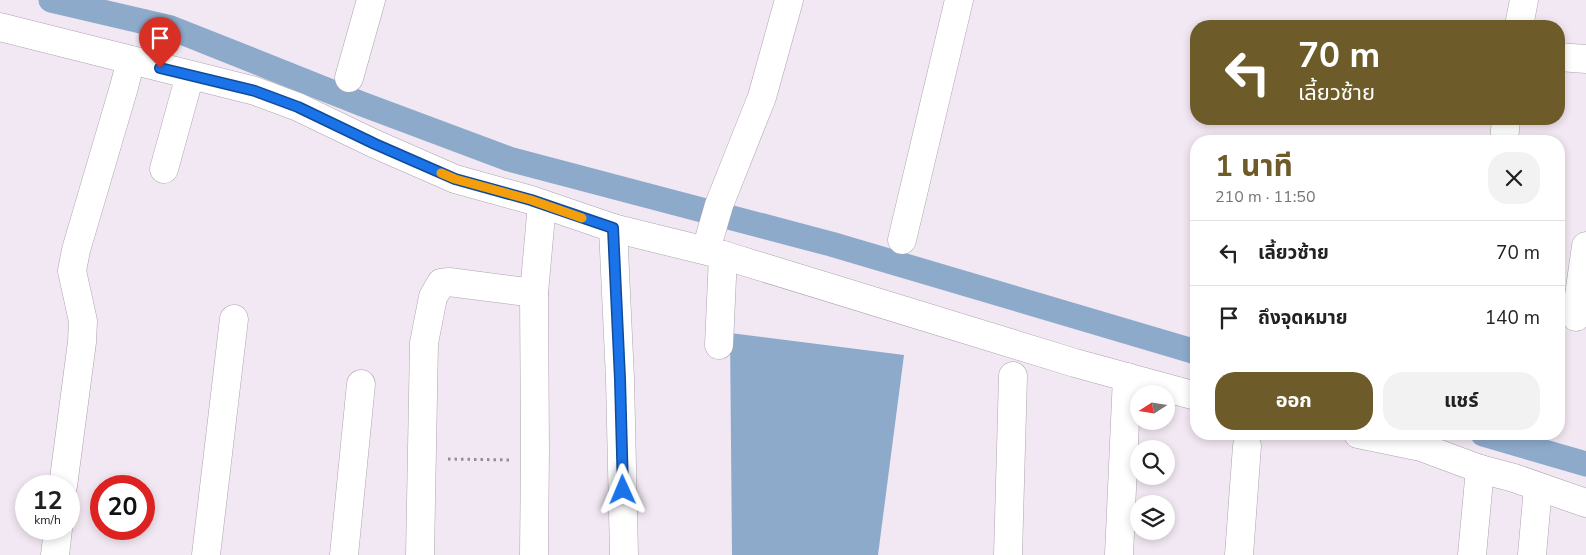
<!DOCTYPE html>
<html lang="th">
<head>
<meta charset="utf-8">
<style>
  body { margin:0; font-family:"Nunito Sans","Noto Sans Thai",sans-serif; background:#f2f2f2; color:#222; height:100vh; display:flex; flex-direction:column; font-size:19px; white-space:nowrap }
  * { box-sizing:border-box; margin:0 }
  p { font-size:16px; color:#767676 }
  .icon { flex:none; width:28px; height:28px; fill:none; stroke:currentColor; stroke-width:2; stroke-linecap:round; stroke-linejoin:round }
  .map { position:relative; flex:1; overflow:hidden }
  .details { position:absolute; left:1190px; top:135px; width:375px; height:305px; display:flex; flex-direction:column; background:#fff; border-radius:20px; box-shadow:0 2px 8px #0003 }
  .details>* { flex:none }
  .top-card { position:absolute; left:1190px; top:20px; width:375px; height:105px; border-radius:20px; box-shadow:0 2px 8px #0003; background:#6d5b29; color:#fff; overflow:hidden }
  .needle { width:32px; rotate:258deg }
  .tools { position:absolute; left:1130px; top:385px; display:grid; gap:10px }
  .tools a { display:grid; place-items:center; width:45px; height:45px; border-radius:50%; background:#fff; box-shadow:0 2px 8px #0003; font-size:25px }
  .speed { position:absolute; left:15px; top:475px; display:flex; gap:10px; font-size:25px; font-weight:700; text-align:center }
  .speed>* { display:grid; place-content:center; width:65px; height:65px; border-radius:50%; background:#fff; box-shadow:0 2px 8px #0003; line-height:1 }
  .speed small { font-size:12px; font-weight:400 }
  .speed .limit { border:8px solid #d22; background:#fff; color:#111 }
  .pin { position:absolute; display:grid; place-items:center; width:42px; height:42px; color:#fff; margin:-51px -21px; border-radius:50% 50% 50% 0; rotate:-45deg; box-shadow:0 0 5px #0007 }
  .pin .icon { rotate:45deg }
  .me { position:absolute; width:55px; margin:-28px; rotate:359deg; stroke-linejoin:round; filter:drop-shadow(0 0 4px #0008) }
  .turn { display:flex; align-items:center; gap:18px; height:105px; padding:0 25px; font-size:22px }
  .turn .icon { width:65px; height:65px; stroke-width:2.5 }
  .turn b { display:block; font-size:35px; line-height:42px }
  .round { display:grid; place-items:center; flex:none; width:52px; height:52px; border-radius:20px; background:#f2f2f2 }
  .head { display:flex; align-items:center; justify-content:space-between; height:85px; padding:0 25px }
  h1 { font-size:30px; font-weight:700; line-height:38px; color:#6d5b29 }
  .action { display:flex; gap:10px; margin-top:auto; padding:10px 25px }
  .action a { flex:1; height:58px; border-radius:20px; background:#6d5b29; color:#fff; font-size:20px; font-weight:700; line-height:58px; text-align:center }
  .action a+a { background:#f2f2f2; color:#222 }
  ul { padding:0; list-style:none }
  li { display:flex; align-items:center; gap:15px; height:65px; padding:0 25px; border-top:1px solid #e0e0e0 }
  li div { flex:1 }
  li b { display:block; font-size:19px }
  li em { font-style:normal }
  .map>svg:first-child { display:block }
</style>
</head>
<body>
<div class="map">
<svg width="1586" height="555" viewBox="0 0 1586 555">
  <rect width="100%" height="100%" fill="#f2e8f3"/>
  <polygon fill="#8daacb" points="730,333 904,355 878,555 732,555"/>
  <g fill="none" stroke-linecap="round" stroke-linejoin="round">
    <g stroke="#8daacb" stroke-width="25">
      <polyline points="51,0 171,28 362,104 509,159 831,244 1196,352"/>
      <polyline points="1483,434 1586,464"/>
    </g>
    <defs>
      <g id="minor">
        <polyline points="1519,26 1524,0"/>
        <polyline points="0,27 255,91 298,107 375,144 455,179 531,200 613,228 723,255 1075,363 1196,396"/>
        <polyline points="1559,57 1586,59"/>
        <polyline points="349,78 371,0"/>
        <polyline points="1504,141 1506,119"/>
        <polyline points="164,169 190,75"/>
        <polyline points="613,228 620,379 624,555"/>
        <polyline points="902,240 959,0"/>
        <polyline points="706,250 719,205 762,97 789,0"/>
        <polyline points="1576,317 1586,246"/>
        <polyline points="719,345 723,255"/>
        <polyline points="1358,434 1421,447 1480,469 1514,478 1586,503"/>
        <polyline points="63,486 82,342 83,321 72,271 76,250 124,87 131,60"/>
        <polyline points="55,555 58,529"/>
        <polyline points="206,555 234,319"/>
        <polyline points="344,555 361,384"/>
        <polyline points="420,555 424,343 433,297 441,283 449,282 534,293 542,204"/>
        <polyline points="534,555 535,451 534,293"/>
        <polyline points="1008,555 1013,376"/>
        <polyline points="1119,555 1127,377"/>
        <polyline points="1239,555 1247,446"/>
        <polyline points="1472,555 1480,469"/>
        <polyline points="1532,555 1538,487"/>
      </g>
    </defs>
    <use href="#minor" stroke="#ada3ae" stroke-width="29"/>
    <polyline stroke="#948d95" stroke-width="3" stroke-dasharray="2.5 4" stroke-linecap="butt" points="448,459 511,460"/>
    <use href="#minor" stroke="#fff" stroke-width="28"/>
  </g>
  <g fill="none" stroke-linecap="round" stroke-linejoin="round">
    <defs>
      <polyline id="route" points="160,68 255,91 298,107 375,144 455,179 531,200 613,228 620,379 623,490"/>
    </defs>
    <use href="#route" stroke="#114b97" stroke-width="12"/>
    <use href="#route" stroke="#1a73e8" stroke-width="9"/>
    <polyline stroke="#f59e0b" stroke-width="9" points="441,173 455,179 531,200 582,218"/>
  </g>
</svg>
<div class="tools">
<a><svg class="needle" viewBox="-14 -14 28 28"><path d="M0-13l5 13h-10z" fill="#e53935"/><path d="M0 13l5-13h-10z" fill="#767676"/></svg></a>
<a><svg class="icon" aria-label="search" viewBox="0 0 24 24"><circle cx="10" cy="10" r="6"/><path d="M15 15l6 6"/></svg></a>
<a><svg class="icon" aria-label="layers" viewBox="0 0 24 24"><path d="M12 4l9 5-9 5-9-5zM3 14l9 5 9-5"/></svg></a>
</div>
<div class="speed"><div>12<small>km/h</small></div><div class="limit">20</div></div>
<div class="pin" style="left:160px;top:68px;background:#d93025"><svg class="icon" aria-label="arrive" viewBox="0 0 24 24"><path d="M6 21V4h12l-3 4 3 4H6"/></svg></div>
<svg class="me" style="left:623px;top:490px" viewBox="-20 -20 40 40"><path d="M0-17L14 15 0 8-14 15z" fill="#1a73e8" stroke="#fff" stroke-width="4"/></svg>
<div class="top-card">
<div class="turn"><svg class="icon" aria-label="left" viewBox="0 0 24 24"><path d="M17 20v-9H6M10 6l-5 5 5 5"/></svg><div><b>70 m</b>เลี้ยวซ้าย</div></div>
</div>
<section class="details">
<div class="head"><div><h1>1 นาที</h1><p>210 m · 11:50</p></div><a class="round"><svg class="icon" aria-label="close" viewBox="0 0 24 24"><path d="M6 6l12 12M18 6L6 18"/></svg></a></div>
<ul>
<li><svg class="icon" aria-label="left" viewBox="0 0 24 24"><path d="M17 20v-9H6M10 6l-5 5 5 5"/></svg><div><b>เลี้ยวซ้าย</b></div><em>70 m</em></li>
<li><svg class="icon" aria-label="arrive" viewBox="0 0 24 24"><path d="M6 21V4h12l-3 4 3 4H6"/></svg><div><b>ถึงจุดหมาย</b></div><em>140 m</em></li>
</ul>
<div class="action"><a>ออก</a><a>แชร์</a></div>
</section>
</div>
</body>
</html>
